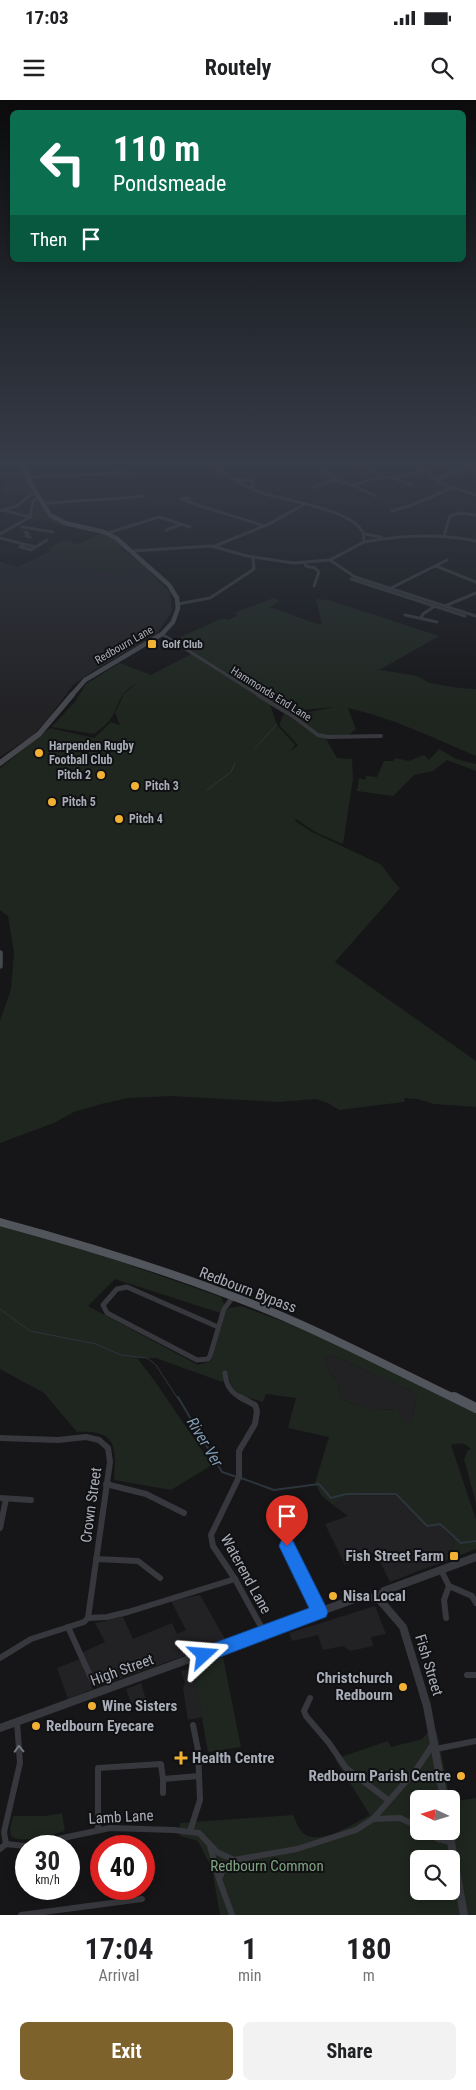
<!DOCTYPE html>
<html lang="en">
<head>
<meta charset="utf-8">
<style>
  body { margin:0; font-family:"Roboto Condensed",sans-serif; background:#f2f2f2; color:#202124; height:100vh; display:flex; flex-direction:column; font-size:19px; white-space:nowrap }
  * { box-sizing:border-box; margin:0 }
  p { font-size:16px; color:#757577 }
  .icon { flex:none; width:28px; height:28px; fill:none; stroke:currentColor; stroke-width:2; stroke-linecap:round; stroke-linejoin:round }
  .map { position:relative; height:1815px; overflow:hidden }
  .details { display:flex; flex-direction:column; background:#fff; flex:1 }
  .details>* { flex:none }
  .banner { position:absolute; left:10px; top:10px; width:456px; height:152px; border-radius:8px; box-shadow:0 2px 12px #0003; background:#0b6e4f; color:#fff; overflow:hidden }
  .needle { width:32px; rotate:274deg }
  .controls { position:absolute; left:410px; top:1690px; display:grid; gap:10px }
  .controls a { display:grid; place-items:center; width:50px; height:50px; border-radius:8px; background:#fff; box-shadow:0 2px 12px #0003; font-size:25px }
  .speed { position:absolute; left:15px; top:1735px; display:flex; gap:10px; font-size:25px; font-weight:700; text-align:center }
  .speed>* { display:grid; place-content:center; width:65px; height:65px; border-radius:50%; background:#fff; box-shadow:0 2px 12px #0003; line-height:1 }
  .speed small { font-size:12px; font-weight:400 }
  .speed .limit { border:8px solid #d22; background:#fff; color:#111 }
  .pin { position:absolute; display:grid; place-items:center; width:42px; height:42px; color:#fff; margin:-51px -21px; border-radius:50% 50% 50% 0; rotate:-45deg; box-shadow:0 0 5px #0007 }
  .pin .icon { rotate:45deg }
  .me { position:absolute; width:55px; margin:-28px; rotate:71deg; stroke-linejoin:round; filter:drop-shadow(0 0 4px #0008) }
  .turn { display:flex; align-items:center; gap:18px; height:105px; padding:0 20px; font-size:22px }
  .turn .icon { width:65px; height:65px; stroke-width:2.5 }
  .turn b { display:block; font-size:35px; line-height:42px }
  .then { display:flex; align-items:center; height:48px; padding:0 20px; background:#0003; gap:10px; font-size:19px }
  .eta { display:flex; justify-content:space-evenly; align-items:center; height:85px; text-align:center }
  .eta b { font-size:30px; font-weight:700; line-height:35px }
  .action { display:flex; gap:10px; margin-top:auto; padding:10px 20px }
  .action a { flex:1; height:58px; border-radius:8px; background:#7e622b; color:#fff; font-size:20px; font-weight:700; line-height:58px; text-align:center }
  .action a+a { background:#f2f2f2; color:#202124 }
  .status { display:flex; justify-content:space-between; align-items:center; height:35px; padding:0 25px; background:#fff; direction:ltr }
  .status svg { height:14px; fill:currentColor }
  header { display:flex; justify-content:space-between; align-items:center; height:65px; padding:0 20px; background:#fff; font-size:22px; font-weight:700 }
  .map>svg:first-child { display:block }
</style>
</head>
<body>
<div class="status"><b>17:03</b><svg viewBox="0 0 49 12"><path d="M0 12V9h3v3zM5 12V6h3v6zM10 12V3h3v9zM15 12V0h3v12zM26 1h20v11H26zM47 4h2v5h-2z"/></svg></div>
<header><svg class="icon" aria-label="menu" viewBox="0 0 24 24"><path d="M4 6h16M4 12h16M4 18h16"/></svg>Routely<svg class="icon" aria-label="search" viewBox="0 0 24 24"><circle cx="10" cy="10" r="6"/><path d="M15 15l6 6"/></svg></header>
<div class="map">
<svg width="476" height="1815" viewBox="0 0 476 1815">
  <rect width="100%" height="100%" fill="#161618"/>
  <g fill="#222225">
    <polygon points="7,381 27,381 33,393 28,396 1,392"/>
    <polygon points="66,444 141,463 170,492 172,512 156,534 93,571 73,585 48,619 33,635 0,657 0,462 18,467"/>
    <polygon points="332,1255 411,1291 417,1298 411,1322 402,1323 399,1309 375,1310 361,1307 341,1299 337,1281 327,1269 325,1257"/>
    <polygon points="395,1395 423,1425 440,1425 454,1440 453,1458 390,1482 375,1452 345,1465 325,1424 348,1416 333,1405 345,1396"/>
    <polygon points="200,1495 226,1541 97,1587 81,1553 105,1542 95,1523 123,1517 133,1539 172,1523 177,1534 186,1530 171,1501"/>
    <polygon points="375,1506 386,1534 371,1537 373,1546 350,1551 343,1546 323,1550 318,1535 292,1541 289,1533"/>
    <polygon points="80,1559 93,1589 68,1599 57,1568"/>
    <polygon points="193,1568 202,1617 188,1620 183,1588 185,1583 181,1571"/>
    <polygon points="141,1583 147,1603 131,1603 126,1589"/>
  </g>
  <g fill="#1e261f" fill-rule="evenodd">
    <polygon points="0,361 212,361 218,368 147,372 0,375"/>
    <polygon points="36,400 51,418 67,426 64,427 45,420 28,419 33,414"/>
    <polygon points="102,433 111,437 121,444 121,449 141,463 104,472 48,449 64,440 78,444"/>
    <path d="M274,498L280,501L270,507L317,524H322L316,499L329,500L439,536L381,569H374L417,576L430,583L458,588L476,589V656C433,638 393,618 348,608L356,630C352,631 350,635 346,636C325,642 309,627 295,615L334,607L282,612L270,605L277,625L295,645L290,652L298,645L279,625L284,613L314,634L326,639L337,658L352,659L353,679L343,744L317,733L296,719L295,721L312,732L380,764C388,772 391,780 400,788L335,862L476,961V1007L434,1004L417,999L405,998L404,1002L339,1010L328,1003L316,999L279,1002L170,996L128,998L101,1004L74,1012L54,1023L0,1043V921L11,889L14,852L8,816L0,810V668L50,628L94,638L111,622L120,625L115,613L124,594L136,584C122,591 120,600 114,613C111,621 101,629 94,634L51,627L75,602L86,584L120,563L151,575L193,553L176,539L223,518L228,520L238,515L234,513Z"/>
    <polygon points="439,649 456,659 476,664 476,671 447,660 433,671 414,675 393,696 357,691 359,678 365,680 366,676 377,677 384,661 393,661 395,658 409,661 424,655 429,660"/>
    <path d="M0,1125L53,1138L221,1197L224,1204L220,1213L115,1179L88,1206L198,1265L211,1261L226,1211L229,1208L241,1206L309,1231L476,1311V1403L464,1359L468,1350L471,1349C465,1342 458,1343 451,1345L476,1420V1449L453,1458L454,1439L440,1425H423L395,1395L346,1396L333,1405L321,1395L315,1383L329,1337L288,1328L296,1298L266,1294L263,1302L233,1293L229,1279L222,1282L156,1258H137L154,1280L212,1365L171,1390L114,1380C116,1346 117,1330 77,1332L44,1293L0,1269ZM332,1255L411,1291L417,1298L411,1322L402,1323L399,1309C373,1311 365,1309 341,1299L337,1281L327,1269L325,1258Z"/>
    <polygon points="223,1557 241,1647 208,1652 193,1568"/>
    <path d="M437,1632L450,1699H419V1731H451V1702L476,1698V1815H220L212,1769L198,1741L180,1736V1723L293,1715C296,1721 298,1728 303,1733C319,1747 355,1723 370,1715L335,1659L388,1641L391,1647L422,1639L427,1633ZM419,1759H451V1791H419Z"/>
    <path d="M62,1713L65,1731C53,1734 21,1745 11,1736L10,1729L13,1716H45Z"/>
  </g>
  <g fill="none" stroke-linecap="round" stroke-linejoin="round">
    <g stroke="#2c353c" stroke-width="1">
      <polyline points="255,648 277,624"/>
      <polyline points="207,690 231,672 235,663"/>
      <polyline points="0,1209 30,1231 96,1244 121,1255 147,1258 156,1265 178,1299"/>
    </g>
    <g stroke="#2c353c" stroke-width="2">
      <polyline points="178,1297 222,1372 237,1377"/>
      <polyline points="241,1378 274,1390 319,1384 331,1398 346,1394 396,1394 427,1426 440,1424 461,1443 476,1441"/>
    </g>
    <g stroke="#37383d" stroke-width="3">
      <polyline points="405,361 419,366 439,383 476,395"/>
      <polyline points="436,361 448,370 457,373"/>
      <polyline points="364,366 383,376"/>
      <polyline points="320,367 337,380"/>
      <polyline points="467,367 476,370"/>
      <polyline points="27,377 125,373"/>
      <polyline points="394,378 410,385"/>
      <polyline points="237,379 252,381 253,387 251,388"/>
      <polyline points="436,380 476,363"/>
      <polyline points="352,385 376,396"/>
      <polyline points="313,387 334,380 353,385 380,377 394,378 424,371"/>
      <path d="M190,401L188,398L181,399C209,410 236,416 264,426"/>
      <path d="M42,404C76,400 110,400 144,396"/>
      <polyline points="1,410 17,406 30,395 36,394"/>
      <polyline points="2,410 30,417"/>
      <polyline points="392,411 412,405 452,388"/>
      <polyline points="30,417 33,401 38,398"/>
      <polyline points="22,427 53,432"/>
      <polyline points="166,430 180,425"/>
      <polyline points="25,432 28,433 26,436 30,437"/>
      <polyline points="108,433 159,417 190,427"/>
      <polyline points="0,434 30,417"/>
      <polyline points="365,434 381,437"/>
      <polyline points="444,436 450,416 460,413 476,415"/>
      <polyline points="0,438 35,447"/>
      <path d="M364,442C402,435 438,433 476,441"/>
      <polyline points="25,445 20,447 31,450 47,440"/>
      <polyline points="215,446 269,424 305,404"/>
      <path d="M132,451L211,446L247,456L293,463L330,460L364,442C364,439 364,434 362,431C348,408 284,401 259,392C241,385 225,374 211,361"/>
      <polyline points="330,460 355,477 476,516"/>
      <polyline points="305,463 306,466 315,468 319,472 314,486"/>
      <polyline points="436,466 476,482"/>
      <polyline points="351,479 465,516"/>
      <polyline points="391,488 447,460"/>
      <polyline points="178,504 210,498 254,469 253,457"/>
      <polyline points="445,506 476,493"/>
      <polyline points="405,515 437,522"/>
      <polyline points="421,518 423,514 435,506"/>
      <polyline points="162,534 260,596"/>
    </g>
    <polyline stroke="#37383d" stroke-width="4" points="258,595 291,615 318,635 328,637 381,636"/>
    <g stroke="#37383d" stroke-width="5">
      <polyline points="218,1227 127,1187 117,1189 103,1205 107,1213 197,1260 208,1259 210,1256 224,1209 233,1197"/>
      <path d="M225,1273C226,1286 231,1293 243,1299"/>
    </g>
    <g stroke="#37383d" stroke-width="6">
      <polyline points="240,1297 255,1305 257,1311 255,1324 239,1351 239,1377 211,1435 213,1446 235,1479 264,1532"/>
      <polyline points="0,1338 58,1340 86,1337 99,1340 108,1348 110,1362 88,1518"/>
      <polyline points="106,1384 146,1394 184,1413"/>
      <polyline points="0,1398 31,1400"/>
      <polyline points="0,1428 6,1399"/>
      <polyline points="289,1440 287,1446 320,1512"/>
      <polyline points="96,1459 138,1461 160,1478"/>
      <polyline points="441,1470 449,1486 472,1496 476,1503"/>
      <polyline points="446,1518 444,1500 449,1486"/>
      <polyline points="68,1527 93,1582"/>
      <polyline points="0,1558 31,1539 84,1522 88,1518 107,1517 128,1512 235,1479"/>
      <polyline points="467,1575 476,1575"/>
      <polyline points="310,1598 304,1611 306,1616 329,1643 346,1668 388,1700"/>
      <polyline points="17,1622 20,1663 4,1732 6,1744 25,1746 110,1728 174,1730 199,1733 217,1752 234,1760"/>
      <polyline points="436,1649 476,1641"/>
      <polyline points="163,1679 163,1693"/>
      <polyline points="373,1719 400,1718 419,1727"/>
      <polyline points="98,1729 98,1668 161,1664 163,1679 199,1676"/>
      <polyline points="190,1731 200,1700 198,1650 193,1625"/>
      <polyline points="426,1731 438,1739 451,1742"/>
      <polyline points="210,1746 219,1779"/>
      <polyline points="0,1749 6,1744"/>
      <polyline points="21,1815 142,1799"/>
      <polyline points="232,1815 219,1779 223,1770 234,1760 297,1749 356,1730 373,1719 416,1670 434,1643"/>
    </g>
    <g stroke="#37383d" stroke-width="8">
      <polyline points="378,1498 403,1527 427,1606 444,1699"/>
      <polyline points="378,1498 384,1491 476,1457"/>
      <polyline points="0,1628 360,1497 378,1498"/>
      <polyline points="449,1731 464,1815"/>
    </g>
    <polyline stroke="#45474d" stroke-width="4.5" points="23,363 28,379 50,415 65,423 104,432 116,438 169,485 177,498 178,508 173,522 162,534 85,580 71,596"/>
    <g stroke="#45474d" stroke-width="5.5">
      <polyline points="0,663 39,634 72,595"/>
      <polyline points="0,853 0,866"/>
    </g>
    <polyline stroke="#53555c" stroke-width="4.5" points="12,361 25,363 34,361"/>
    <path stroke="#53555c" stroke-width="8" d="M0,1122C78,1143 156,1167 232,1196C308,1224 383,1264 456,1299"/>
    <polyline stroke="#53555c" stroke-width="10" points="454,1297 476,1308"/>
  </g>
  <defs><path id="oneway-chevron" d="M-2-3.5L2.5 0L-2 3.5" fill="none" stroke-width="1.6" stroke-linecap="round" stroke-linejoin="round" transform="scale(1.25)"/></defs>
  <use stroke="#757881" href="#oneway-chevron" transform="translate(19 1649) rotate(-92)"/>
  <linearGradient id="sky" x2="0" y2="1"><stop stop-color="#0c0c0d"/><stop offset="0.59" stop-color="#363c48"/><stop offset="1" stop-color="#363c48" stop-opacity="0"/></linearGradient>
  <rect width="476" height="615" fill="url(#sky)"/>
  <polygon fill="#1a73e8" stroke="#114b97" points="287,1439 293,1441 326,1507 328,1512 326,1517 204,1563 198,1560 195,1555 198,1549 309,1508 279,1446 281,1441"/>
  <g fill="#f2b134" stroke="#111113" stroke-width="2">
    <rect x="147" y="539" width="10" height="10" rx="2.5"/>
    <circle cx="39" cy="653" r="5"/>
    <circle cx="101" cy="675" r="5"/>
    <circle cx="135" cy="686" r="5"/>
    <circle cx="52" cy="702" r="5"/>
    <circle cx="119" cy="719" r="5"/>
    <rect x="449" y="1451" width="10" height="10" rx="2.5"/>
    <circle cx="333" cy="1496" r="5"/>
    <circle cx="403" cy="1587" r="5"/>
    <circle cx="92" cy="1606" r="5"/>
    <circle cx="36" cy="1626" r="5"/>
    <path d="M178.5 1650.5h5v5h5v5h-5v5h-5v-5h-5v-5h5z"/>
    <circle cx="461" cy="1676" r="5"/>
  </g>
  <g text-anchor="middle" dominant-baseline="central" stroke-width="4" stroke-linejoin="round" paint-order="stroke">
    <g font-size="11" font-weight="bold" fill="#a8adb8" stroke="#111113" text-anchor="start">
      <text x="162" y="544">Golf Club</text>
    </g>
    <g font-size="11" fill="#a8adb8" stroke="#111113">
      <text transform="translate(124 545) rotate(-30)">Redbourn Lane</text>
      <text transform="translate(271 594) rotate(32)">Hammonds End Lane</text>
    </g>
    <g font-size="12" font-weight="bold" fill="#a8adb8" stroke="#111113" text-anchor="start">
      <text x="49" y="646">Harpenden Rugby<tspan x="49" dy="14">Football Club</tspan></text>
      <text x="91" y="675" text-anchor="end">Pitch 2</text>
      <text x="145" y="686">Pitch 3</text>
      <text x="62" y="702">Pitch 5</text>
      <text x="129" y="719">Pitch 4</text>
    </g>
    <g font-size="15" fill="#a8adb8" stroke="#111113">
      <text transform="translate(248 1190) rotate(21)">Redbourn Bypass</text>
      <text transform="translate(91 1405) rotate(-82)">Crown Street</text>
      <text transform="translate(246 1474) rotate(61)">Waterend Lane</text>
      <text transform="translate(429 1565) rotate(73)">Fish Street</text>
      <text transform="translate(122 1570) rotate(-20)">High Street</text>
      <text transform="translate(121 1717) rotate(-3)">Lamb Lane</text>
    </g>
    <g font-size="15" font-weight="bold" fill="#a8adb8" stroke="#111113" text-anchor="start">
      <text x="444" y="1456" text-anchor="end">Fish Street Farm</text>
      <text x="343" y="1496">Nisa Local</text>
      <text x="393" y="1578" text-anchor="end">Christchurch<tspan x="393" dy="17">Redbourn</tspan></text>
      <text x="102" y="1606">Wine Sisters</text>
      <text x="46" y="1626">Redbourn Eyecare</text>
      <text x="192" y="1658">Health Centre</text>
      <text x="451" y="1676" text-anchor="end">Redbourn Parish Centre</text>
    </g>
    <g font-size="15" fill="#7fa381" stroke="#111113">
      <text x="267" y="1766">Redbourn Common</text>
    </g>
    <g font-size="16" font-style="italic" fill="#7f9bb3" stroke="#111113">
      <text transform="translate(205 1342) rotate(59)">River Ver</text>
    </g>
  </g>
</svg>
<div class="controls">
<a><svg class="needle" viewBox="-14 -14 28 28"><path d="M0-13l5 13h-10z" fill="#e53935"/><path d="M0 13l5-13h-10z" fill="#757577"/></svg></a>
<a><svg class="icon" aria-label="search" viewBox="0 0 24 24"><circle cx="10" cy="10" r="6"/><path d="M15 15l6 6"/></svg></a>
</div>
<div class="speed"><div>30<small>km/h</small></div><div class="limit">40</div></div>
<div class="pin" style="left:287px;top:1446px;background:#d93025"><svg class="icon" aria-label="arrive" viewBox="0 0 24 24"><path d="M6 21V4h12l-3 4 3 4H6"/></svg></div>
<svg class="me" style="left:204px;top:1555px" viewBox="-20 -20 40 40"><path d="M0-17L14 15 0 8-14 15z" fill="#1a73e8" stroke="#fff" stroke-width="4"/></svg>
<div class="banner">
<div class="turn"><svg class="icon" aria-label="left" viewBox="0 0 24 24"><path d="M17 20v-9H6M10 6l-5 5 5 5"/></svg><div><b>110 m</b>Pondsmeade</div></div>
<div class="then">Then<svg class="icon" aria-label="arrive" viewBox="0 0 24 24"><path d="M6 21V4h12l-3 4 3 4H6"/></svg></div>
</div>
</div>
<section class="details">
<div class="eta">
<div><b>17:04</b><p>Arrival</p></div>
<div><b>1</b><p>min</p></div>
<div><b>180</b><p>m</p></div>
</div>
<div class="action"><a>Exit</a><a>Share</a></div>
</section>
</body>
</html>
